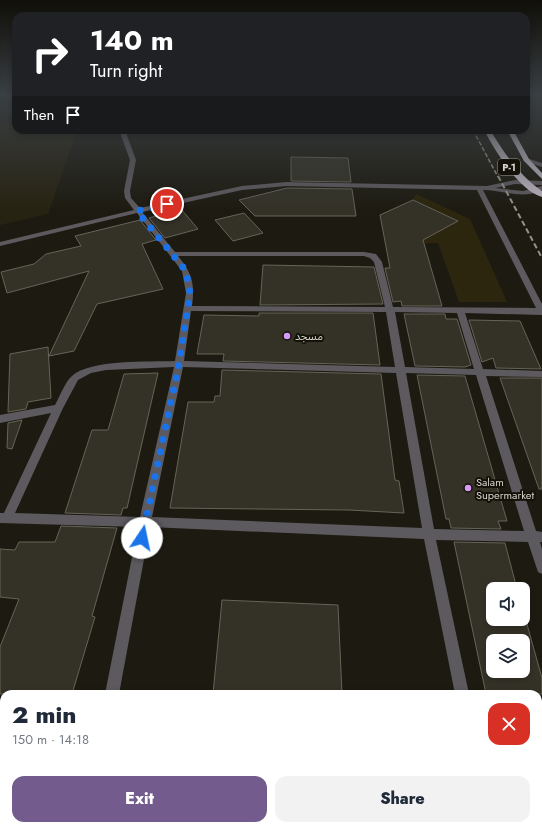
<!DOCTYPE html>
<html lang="en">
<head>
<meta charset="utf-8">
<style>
  body { margin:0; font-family:Jost,"Noto Sans Arabic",sans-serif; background:#f2f2f3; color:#1f2937; height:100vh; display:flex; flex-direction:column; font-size:15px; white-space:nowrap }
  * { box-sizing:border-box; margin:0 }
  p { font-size:13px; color:#747a83 }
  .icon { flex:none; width:22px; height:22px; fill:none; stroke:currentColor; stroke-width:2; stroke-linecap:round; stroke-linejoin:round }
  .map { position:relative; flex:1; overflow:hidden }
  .panel { position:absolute; left:0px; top:690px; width:542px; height:140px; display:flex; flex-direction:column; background:#fff; border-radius:12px 12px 0 0; box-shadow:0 2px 6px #0003 }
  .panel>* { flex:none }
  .banner { position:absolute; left:12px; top:12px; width:518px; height:122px; border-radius:12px; box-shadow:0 2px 6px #0003; background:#202124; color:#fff; overflow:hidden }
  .buttons { position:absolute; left:486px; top:582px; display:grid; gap:8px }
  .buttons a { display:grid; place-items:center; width:44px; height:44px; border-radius:8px; background:#fff; box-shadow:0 2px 6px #0003; font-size:20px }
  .pin { position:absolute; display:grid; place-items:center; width:34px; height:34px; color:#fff; margin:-17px; border:2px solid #fff; border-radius:50%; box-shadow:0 1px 4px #0007 }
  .me { position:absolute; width:44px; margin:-22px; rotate:11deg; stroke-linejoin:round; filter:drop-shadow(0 0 3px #0008) }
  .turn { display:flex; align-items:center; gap:14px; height:84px; padding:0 12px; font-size:18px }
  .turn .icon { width:52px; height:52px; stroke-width:2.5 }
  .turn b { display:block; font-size:28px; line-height:34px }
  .then { display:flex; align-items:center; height:38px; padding:0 12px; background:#0003; gap:8px; font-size:15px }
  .round { display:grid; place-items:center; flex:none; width:42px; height:42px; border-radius:12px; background:#f2f2f3 }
  .headline { display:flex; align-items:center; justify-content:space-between; height:68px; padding:0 12px }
  h1 { font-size:24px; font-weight:800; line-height:30px }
  .button { display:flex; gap:8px; margin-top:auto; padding:8px 12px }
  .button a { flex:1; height:46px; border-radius:12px; background:#735c8d; color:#fff; font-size:16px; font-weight:800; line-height:46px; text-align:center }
  .button a+a { background:#f2f2f3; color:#1f2937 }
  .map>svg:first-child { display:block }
</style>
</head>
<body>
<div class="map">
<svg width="542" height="830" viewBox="0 0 542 830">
  <rect width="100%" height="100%" fill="#1d1b11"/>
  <polygon fill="#272312" points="16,122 16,130 77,130 48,214 0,225 0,124"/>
  <polygon fill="#2b260d" points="416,194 470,219 507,302 459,302 438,243 424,243 422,237 458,220 413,200"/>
  <g fill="#343227" stroke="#666357" fill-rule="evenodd">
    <polygon points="291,157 348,158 351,182 291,181"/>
    <polygon points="287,188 352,189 356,216 255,216 239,200"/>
    <polygon points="413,200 458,221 423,240 442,306 402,306 401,301 393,302 385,268 390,268 380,215"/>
    <polygon points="181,209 198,229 165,238 149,218"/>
    <polygon points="244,213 263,233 233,241 215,220"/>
    <polygon points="140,220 156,240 142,244 163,289 97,304 74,351 49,356 89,271 7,293 1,272 34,264 46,254 81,246 75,236"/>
    <polygon points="263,265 374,267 383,304 260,305"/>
    <polygon points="259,313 373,313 380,365 223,361 224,354 197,354 204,315 259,316"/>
    <polygon points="404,314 445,314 446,319 457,319 471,365 465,367 415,366"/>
    <polygon points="469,320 520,321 541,369 496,368 493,358 482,362"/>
    <polygon points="48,347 51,398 28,402 26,409 8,412 10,354"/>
    <polygon points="222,370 381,374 395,480 399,481 404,513 349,510 170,508 188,402 214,402 215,396 220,396"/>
    <polygon points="158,373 127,508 123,508 121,515 65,513 92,430 108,430 124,374"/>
    <polygon points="417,375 465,376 507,521 498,521 501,529 451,528 449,519 446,519"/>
    <polygon points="500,378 542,378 542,489 539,489"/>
    <polygon points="22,420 12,449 7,448 8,423"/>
    <polygon points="61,526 117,528 92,616 95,617 72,694 0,694 0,647 19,599 0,597 0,549 15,550 19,542 55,542"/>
    <path d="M454,542L505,543L517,589H493V619H523V610L542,678V694H486ZM493,641H523V671H493Z"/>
    <polygon points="222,600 338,605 342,694 213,694"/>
  </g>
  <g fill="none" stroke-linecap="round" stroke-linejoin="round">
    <g fill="#5d5a5f" fill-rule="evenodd">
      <path d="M119,130H125L136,160L130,191L131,198L140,208L242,186L286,182L487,186L515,180L542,181V185L515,184L495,188L523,191L542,186V190C522,200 504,190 483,190L542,304V315L465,313L483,369L542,371V377L486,376L536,531L542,532V542H540L542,549V574L538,572L528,542L436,540L469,694H455L424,539L150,527L119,694H105L138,527L0,523V513H4L51,413L0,423V415L55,405C60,396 65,382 72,376C90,359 150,362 175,361L186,293L182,271L137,213L0,246V242L134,210L125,198L124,191L130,160ZM286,186L477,190L536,308L393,307L382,262L376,254L364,252H175L142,212L242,190ZM178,256H364L370,258L374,262L385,307L192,306C195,283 192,273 178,256ZM191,311L386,312L395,367L184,361ZM395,312L457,313L474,369L405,367ZM174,367L140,517L15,513L63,408L78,380L91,373L106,370ZM183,367L396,373L422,528L152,517ZM406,373L476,375L524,531L434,529Z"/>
      <polygon points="526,158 542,163 542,167 524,161 523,160"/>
      <rect x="0" y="737" width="4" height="16"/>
      <polygon points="538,783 542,785 542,801 538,799"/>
      <polygon points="79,826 95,826 94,830 78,830"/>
      <polygon points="479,826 495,826 496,830 480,830"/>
    </g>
    <g fill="#bcb4c0" fill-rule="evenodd">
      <path d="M484,130H490C505,154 519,175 542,191V197C518,190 495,150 484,130Z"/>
      <polygon points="507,130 513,130 529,159 542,173 542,179 524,161"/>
    </g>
    <polyline stroke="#94938b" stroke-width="1.5" stroke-dasharray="4.5 2" stroke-linecap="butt" points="473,130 498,177"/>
    <polyline stroke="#94938b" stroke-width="2" stroke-dasharray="5.5 3" stroke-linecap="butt" points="498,176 542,258"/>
  </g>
  <linearGradient id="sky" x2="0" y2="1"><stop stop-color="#100f09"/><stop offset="0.45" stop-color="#3a3f43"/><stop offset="1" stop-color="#3a3f43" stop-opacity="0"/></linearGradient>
  <rect width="542" height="210" fill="url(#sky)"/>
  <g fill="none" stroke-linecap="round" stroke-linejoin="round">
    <polyline stroke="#1a73e8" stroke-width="7" stroke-dasharray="0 12.6" points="142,538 179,364 190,293 186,271 137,211 167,204"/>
  </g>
  <g fill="#d99af7" stroke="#141208" stroke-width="1.5">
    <circle cx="287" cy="336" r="4"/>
    <circle cx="468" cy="488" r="4"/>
  </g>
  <g text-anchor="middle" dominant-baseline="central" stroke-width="4" stroke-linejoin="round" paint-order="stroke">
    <rect fill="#141208" stroke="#9b9a92" stroke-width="1" x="498" y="159" width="22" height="16" rx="3"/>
    <g font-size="10" font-weight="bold" fill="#d5d4cd">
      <text x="509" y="167">P-1</text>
    </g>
    <g font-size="11" fill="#d5d4cd" stroke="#141208" text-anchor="start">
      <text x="295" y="336">مسجد</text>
      <text x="476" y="482">Salam<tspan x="476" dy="13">Supermarket</tspan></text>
    </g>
  </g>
</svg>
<div class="buttons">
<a><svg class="icon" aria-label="sound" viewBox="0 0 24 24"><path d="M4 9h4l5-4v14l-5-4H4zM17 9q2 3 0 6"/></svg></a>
<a><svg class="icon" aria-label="layers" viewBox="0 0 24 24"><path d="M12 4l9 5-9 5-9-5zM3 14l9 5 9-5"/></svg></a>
</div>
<div class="pin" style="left:167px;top:204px;background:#d93025"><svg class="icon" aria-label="arrive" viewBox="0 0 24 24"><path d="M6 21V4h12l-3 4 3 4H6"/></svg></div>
<svg class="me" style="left:142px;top:538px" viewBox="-20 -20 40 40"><circle r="19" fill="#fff"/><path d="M0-13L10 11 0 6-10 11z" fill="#1a73e8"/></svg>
<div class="banner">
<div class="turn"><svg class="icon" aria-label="right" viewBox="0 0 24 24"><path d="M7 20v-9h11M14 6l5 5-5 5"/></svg><div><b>140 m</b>Turn right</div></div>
<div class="then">Then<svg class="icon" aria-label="arrive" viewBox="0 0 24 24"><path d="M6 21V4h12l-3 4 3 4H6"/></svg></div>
</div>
<section class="panel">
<div class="headline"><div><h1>2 min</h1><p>150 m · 14:18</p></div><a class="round" style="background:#d93025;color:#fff"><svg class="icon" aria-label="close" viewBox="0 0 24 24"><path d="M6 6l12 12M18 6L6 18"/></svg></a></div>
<div class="button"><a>Exit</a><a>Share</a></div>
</section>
</div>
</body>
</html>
